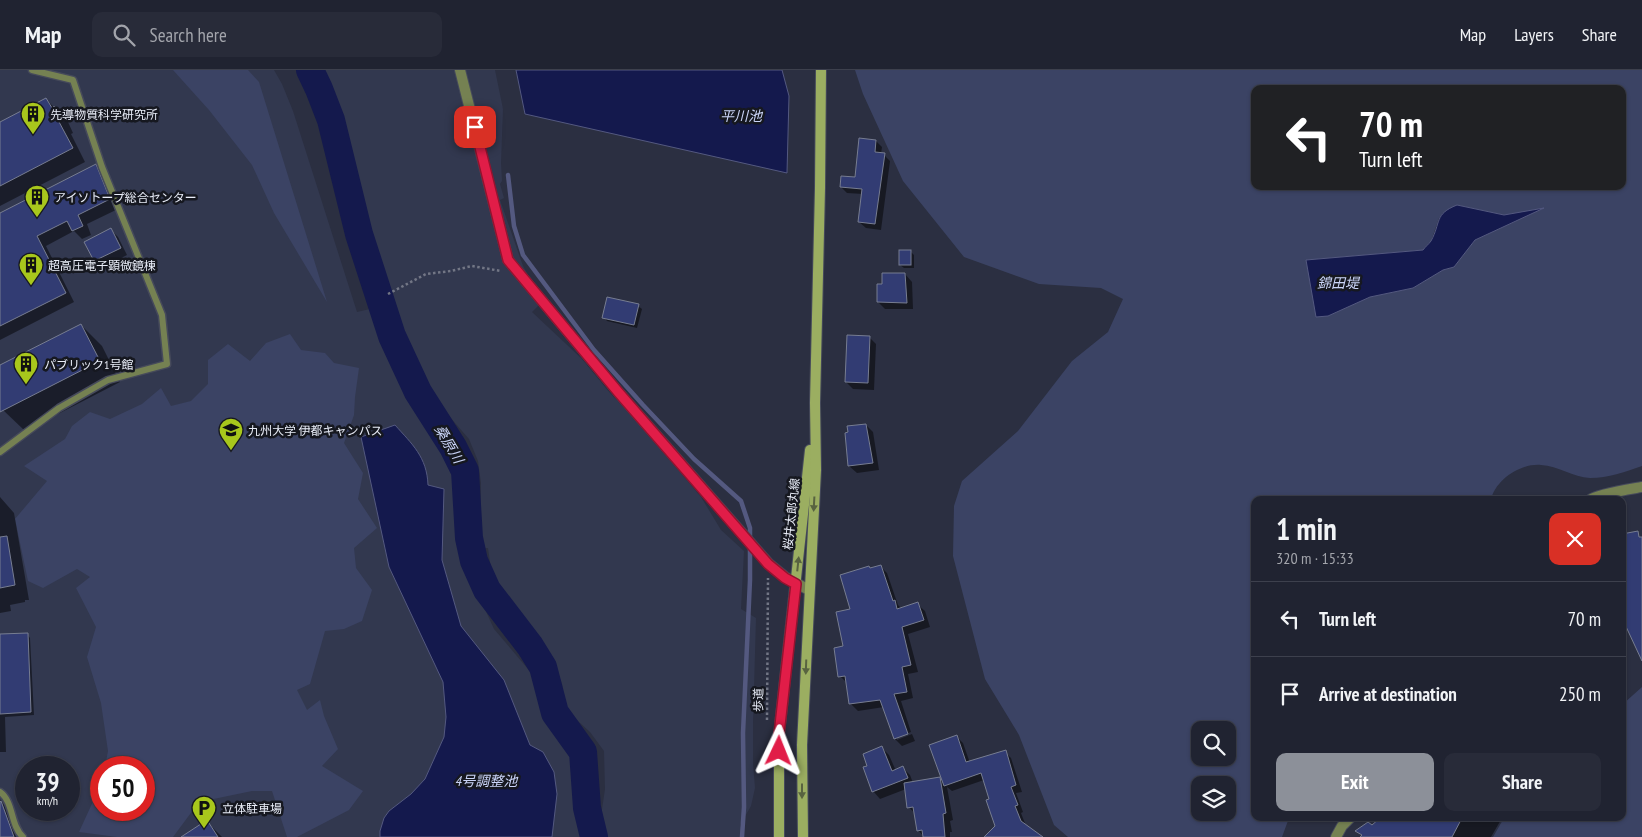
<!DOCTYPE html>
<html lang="en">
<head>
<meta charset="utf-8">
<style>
  body { margin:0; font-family:"PT Sans Narrow","Noto Sans JP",sans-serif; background:#282b39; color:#f1f3f6; height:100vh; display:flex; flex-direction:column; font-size:19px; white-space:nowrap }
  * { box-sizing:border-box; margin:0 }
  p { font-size:16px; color:#a2a4ab }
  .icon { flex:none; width:28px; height:28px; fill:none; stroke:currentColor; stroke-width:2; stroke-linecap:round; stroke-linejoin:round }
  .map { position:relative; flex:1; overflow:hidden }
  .sheet { position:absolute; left:1251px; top:426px; width:375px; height:325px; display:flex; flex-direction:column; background:#202331; border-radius:10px; box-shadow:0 1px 4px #0004,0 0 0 1px #3d404d }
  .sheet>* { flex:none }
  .top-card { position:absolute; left:1251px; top:15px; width:375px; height:105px; border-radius:10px; box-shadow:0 1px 4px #0004,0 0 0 1px #3d404d; background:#202124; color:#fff; overflow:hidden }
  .buttons { position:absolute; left:1191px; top:651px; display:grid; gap:10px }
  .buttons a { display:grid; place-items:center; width:45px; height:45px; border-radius:10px; background:#202331; box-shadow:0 1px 4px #0004,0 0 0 1px #3d404d; font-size:25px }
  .speed { position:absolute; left:15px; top:686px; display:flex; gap:10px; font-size:25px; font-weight:700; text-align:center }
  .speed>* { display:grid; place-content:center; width:65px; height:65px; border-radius:50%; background:#202331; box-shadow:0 1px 4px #0004,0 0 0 1px #3d404d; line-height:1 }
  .speed small { font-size:12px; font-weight:400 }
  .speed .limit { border:8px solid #d22; background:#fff; color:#111 }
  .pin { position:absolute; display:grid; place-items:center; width:42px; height:42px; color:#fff; margin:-21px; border-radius:10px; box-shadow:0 2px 8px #0006 }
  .me { position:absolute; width:55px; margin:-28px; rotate:2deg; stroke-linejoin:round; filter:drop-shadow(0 0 4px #0008) }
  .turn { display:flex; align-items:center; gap:18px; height:105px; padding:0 25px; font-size:22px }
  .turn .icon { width:65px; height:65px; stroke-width:2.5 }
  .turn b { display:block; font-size:35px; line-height:42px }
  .round { display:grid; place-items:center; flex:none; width:52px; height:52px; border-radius:10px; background:#282b39 }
  .overview { display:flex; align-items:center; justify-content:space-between; height:85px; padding:0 25px }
  h1 { font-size:30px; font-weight:600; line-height:38px }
  .cta { display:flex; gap:10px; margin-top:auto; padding:10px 25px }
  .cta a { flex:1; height:58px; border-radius:10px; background:#8c9099; color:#fff; font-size:20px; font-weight:600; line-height:58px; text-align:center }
  .cta a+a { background:#282b39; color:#f1f3f6 }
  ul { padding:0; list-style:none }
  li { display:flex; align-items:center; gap:15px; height:75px; padding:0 25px; border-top:1px solid #3d404d }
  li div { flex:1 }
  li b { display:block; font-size:19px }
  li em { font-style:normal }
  header { display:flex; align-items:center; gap:30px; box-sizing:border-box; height:70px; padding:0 25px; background:#202331; border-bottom:1px solid #3d404d }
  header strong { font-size:24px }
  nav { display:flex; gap:28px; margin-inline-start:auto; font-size:18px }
  .search { width:350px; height:45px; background:#282b39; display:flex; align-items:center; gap:12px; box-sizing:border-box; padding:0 18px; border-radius:10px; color:#a2a4ab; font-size:19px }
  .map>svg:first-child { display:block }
</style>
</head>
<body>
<header>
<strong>Map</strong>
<div class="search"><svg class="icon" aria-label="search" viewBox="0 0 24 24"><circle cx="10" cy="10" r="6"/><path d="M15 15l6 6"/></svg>Search here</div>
<nav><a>Map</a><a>Layers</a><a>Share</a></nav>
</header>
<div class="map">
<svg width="1642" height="767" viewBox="0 0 1642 767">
  <rect width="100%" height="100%" fill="#2b2f41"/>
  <g fill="#32384f" fill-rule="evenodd">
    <path d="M0,0H274L282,14L293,41L357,242L374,238L385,265L409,310L419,327L449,362L458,374L464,388L467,402L468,425L467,475L471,498L477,522L494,559L533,605L541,622L543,640L550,655L575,679L582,688L583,701L580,740L582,756L585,767H0ZM26,698H69V740H26ZM101,698H144V740H101Z"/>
    <polygon points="307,0 495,0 503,39 501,93 502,111 500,114 504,128 500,130 523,196 543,231 532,242 582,289 610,323 642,356 701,427 721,460 744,481 741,539 756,548 753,653 753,693 755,718 751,736 740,755 743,767 608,767 601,746 605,719 604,681 590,662 569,643 565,637 562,614 559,606 505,534 496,518 492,506 488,478 480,478 481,413 478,391 469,369 428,322 415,301 409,287 388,233 387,218 354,126 338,72 332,70"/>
  </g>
  <g fill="#3b4364" fill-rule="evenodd">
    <polygon points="173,0 248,0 259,12 327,232 274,143 252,95 209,40"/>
    <path d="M855,0H1642V396C1624,402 1609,408 1590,408C1573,407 1558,396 1541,395C1521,393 1495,410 1491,430H1255V748H1289L1282,767H1068L1054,755L1019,665L985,609L953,486L954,436L962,411L1018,361L1072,291L1108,262L1123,229L1101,218L1039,214L964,187L903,111L863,24ZM1255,19H1622V116H1255ZM1457,135L1504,145L1542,139L1475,170L1454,197L1443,200L1413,218L1370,227L1328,246L1306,190L1423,180L1431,171L1439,148ZM1200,660H1228V688H1200ZM1200,715H1228V742H1200Z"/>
    <polygon points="290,264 301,280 325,283 334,293 359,298 355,327 354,345 344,373 363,403 358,429 377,458 354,478 356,498 372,520 362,551 344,559 325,561 310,614 297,620 307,640 320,630 324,646 338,679 322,696 363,721 349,740 297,767 287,767 272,721 252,721 199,732 173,767 117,767 79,762 101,714 101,740 144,740 144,698 105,697 108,681 101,633 87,587 96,557 76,518 90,507 77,499 43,518 28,511 15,449 47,411 24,396 65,369 72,356 90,342 110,349 142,334 161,318 171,336 191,331 208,314 208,290 228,274 250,291 266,273"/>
    <polygon points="1642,617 1642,767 1493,767 1504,748 1622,748 1623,634"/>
  </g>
  <g fill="#14194d" stroke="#545980">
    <polygon points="516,0 782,0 789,26 787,103 525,44"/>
    <path d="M1457,135L1504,145L1544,138L1475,170L1454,197L1443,200L1413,218L1370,227L1328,246L1316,247L1306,190L1423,180C1425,177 1429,174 1431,171C1441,153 1434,144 1457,135Z"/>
    <path d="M395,355C412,374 427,387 428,415L444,419L442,490L461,556L504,610L530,675L543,682L554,702L557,724L552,767H380V761L384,748L389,741L411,724L425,709L444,667L446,647L443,612L389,497L361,367Z"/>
  </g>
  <g fill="#0007">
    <polygon points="46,29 68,52 73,63 71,64 85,92 0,136 0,53"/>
    <polygon points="876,71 882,77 881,84 884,85 890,91 881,160 866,158 859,152 863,124 847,123 841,117 856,108"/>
    <polygon points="96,96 105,105 118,139 87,154 91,165 82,169 74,161 46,176 74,232 0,270 0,145"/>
    <polygon points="111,160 118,167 127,185 102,198 95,191"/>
    <polygon points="911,182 914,185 914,198 904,198 900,195"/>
    <polygon points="905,204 912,212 913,239 885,239 878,232 884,215"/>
    <polygon points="638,236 642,239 637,258 607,251 604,247"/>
    <polygon points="81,255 102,276 120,312 25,361 3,340 0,333 0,296"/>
    <polygon points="869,267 876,274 874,320 853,319 846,312"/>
    <polygon points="866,355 873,362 879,400 857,403 849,396 846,364"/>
    <polygon points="0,427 14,443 29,530 25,530 25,532 10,535 11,541 0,543"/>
    <polygon points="880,496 887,503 898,535 902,539 917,534 925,541 930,557 908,564 918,602 908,604 913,628 901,631 911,662 897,667 897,670 912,664 915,671 902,676 895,669 884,637 858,641 851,634 847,613 840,606 852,540 871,499"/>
    <polygon points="27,564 30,568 34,645 5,647 6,682 0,682 0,566"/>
    <polygon points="956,666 963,673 970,693 1005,682 1011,688 1022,722 1016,723 1023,742 1021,743 1026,756 1041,767 986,767 997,756 984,710 952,721 947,717 953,750 950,751 952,762 950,762 950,767 924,767 918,760 915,744 909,737 906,719 880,729 873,721 869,696 882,678 889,685 896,701 903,698 910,705 913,713 940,709 945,714"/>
    <polygon points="0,730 4,735 16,767 0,767"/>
    <polygon points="1403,748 1502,748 1491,767 1363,767 1357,761 1392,764"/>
    <polygon points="207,752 222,767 183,767"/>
  </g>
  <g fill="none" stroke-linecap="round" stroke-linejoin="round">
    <polyline stroke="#545980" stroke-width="4.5" points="508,105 514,156 523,185 594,280 643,335 694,389 741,431 750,458 750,510 743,663 744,737 742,767"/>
    <polyline stroke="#14194d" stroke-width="28" points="310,0 319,19 331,50 359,164 392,266 418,322 453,377 465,401 469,468 474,491 487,520 530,576 543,597 555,643 583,682 587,738 594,767"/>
  </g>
  <g fill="#323c73" stroke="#777d91">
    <polygon points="46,28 52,38 54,36 61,49 58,50 73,78 0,116 0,52"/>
    <polygon points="859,68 876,70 875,82 885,83 875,154 858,152 862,119 840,117 841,106 855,107"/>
    <polygon points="96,94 110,129 78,145 83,156 72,161 67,151 37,166 66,223 0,256 0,143"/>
    <polygon points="111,158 121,178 94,191 84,172"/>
    <rect x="899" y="180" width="12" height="15"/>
    <polygon points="882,203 905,203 907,233 877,232 877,214 882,214"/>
    <polygon points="607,227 639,234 634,255 602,248"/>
    <polygon points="81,254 100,291 0,342 0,295"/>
    <polygon points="847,265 870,266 868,313 845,312"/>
    <polygon points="866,354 873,393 848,396 845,363 848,362 847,356"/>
    <polygon points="1638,461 1639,467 1642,467 1642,591 1622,548 1622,464"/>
    <polygon points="7,466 15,515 0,518 0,467"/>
    <polygon points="881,495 893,531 895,530 897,539 918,532 924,550 902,557 911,595 902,597 907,622 894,624 908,664 894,669 880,630 849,634 845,606 838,607 834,578 843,576 836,542 850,539 840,505 869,496 870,498"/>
    <polygon points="28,563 31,642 0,644 0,564"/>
    <polygon points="957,665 966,692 1006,680 1016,715 1011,717 1018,735 1015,736 1021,751 1043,767 984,767 995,756 986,730 989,729 981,703 944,716 929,675"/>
    <polygon points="882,676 892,701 903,696 908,708 872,722 863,697 867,696 863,684"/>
    <polygon points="940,707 946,743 943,744 945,767 923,767 922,760 917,761 913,737 907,738 904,713"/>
    <polygon points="1,731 14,767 0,767 0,732"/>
    <polygon points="1380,748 1462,748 1452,767 1360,767 1362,765 1355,761 1368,752 1372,755"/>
    <polygon points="207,750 218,767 181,767"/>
  </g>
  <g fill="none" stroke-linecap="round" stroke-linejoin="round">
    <defs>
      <g id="service">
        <polyline points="0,382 59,338 108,310 167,294 162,245 102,97 73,10 32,0"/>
        <path d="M0,722C14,732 10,755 23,767"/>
      </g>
      <g id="minor">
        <polyline points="460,0 508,190 619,323 769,494 785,507 809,520"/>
        <path d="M1590,430C1597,424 1631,419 1642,417"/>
        <polyline points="1336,767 1342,756 1350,748"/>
      </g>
      <g id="secondary">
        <polyline points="779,767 779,664 810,380"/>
        <polyline points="803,767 802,675 816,400 815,333 820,118 821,0"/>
      </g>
    </defs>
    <use href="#service" stroke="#464a5b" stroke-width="9"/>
    <use href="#minor" stroke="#464a5b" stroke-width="12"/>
    <use href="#secondary" stroke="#464a5b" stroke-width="12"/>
    <g stroke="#727685" stroke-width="2.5" stroke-dasharray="2.5 2.5" stroke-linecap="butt">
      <polyline points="388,224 426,204 451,201 472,196 501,201"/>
      <polyline points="767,650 768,508"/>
    </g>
    <use href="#service" stroke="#758152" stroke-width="6"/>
    <use href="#minor" stroke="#758152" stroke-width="10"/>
    <use href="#secondary" stroke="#9bae61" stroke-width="10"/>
  </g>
  <defs><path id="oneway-solid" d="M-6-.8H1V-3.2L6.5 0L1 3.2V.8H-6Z" transform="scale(1.25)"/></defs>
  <g fill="#586340">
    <use href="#oneway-solid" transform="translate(814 434) rotate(93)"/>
    <use href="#oneway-solid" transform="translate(798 494) rotate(-84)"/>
    <use href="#oneway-solid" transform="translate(806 597) rotate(92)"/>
    <use href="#oneway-solid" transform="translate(802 721) rotate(90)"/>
  </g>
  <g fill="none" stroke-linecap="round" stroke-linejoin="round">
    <defs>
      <polyline id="route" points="475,57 508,190 619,323 768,494 785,508 796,514 779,664 779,681"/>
    </defs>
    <use href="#route" stroke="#92132f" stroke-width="12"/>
    <use href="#route" stroke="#e11d48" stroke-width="9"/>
  </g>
  <defs>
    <symbol id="building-pin" viewBox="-11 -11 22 30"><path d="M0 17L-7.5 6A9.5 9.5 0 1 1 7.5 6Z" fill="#a8c71c" stroke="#161820"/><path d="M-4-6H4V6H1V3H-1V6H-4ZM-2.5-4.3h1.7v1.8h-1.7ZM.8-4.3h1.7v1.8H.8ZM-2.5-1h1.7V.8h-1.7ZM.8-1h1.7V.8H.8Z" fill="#111"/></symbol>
    <symbol id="university-pin" viewBox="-11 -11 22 30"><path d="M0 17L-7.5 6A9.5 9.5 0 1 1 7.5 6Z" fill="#a8c71c" stroke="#161820"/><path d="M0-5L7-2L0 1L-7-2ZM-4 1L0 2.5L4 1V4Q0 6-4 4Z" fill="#111"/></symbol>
    <symbol id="parking-pin" viewBox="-11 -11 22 30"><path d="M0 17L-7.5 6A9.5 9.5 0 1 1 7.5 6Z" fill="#a8c71c" stroke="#161820"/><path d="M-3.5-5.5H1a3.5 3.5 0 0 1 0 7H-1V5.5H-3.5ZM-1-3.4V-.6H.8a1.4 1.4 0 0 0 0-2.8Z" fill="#111"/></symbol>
  </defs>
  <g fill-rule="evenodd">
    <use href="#building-pin" x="19" y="30" width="28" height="38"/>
    <use href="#building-pin" x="23" y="113" width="28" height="38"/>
    <use href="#building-pin" x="17" y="181" width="28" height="38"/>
    <use href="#building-pin" x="12" y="280" width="28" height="38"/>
    <use href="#university-pin" x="217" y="346" width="28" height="38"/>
    <use href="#parking-pin" x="190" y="724" width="28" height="38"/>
  </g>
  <g text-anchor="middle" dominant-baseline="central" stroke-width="5" stroke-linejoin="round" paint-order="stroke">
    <g font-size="12" fill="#e9edf8" stroke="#161820" text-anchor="start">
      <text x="50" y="44">先導物質科学研究所</text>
      <text x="54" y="127">アイソトープ総合センター</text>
      <text x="48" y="195">超高圧電子顕微鏡棟</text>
      <text x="44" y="294">パブリック1号館</text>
      <text x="248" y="360">九州大学 伊都キャンパス</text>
      <text x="222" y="738">立体駐車場</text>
    </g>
    <g font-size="12" fill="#e9edf8" stroke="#161820">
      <text transform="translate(791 444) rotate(-84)">桜井太郎丸線</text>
      <text transform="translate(758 630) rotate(-89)">歩道</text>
    </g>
    <g font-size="14" font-style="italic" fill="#cad4f7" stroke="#161820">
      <text x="741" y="46">平川池</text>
      <text x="1338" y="213">錦田堤</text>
      <text transform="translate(449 374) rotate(59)">桑原川</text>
      <text x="486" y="711">4号調整池</text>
    </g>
  </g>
</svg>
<div class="buttons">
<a><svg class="icon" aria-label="search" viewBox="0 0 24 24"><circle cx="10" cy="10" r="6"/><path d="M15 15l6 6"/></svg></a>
<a><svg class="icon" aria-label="layers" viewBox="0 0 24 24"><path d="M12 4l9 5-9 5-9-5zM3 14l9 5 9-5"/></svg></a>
</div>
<div class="speed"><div>39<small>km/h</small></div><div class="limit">50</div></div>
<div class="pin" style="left:475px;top:57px;background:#d93025"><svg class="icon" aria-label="arrive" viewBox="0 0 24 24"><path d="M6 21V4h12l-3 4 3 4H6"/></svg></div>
<svg class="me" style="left:779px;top:681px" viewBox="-20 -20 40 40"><path d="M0-17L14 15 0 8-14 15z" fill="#e11d48" stroke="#fff" stroke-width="4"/></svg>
<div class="top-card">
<div class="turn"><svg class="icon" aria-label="left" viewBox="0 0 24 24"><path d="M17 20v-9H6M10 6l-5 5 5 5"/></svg><div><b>70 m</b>Turn left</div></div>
</div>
<section class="sheet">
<div class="overview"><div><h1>1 min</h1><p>320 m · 15:33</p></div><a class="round" style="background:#d93025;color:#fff"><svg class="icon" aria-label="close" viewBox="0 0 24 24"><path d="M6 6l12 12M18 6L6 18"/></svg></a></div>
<ul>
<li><svg class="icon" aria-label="left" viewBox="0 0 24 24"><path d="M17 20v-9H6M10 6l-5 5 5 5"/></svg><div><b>Turn left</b></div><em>70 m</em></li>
<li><svg class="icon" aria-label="arrive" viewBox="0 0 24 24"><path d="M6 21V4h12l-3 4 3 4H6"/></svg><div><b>Arrive at destination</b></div><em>250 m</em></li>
</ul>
<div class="cta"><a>Exit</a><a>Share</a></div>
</section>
</div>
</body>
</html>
